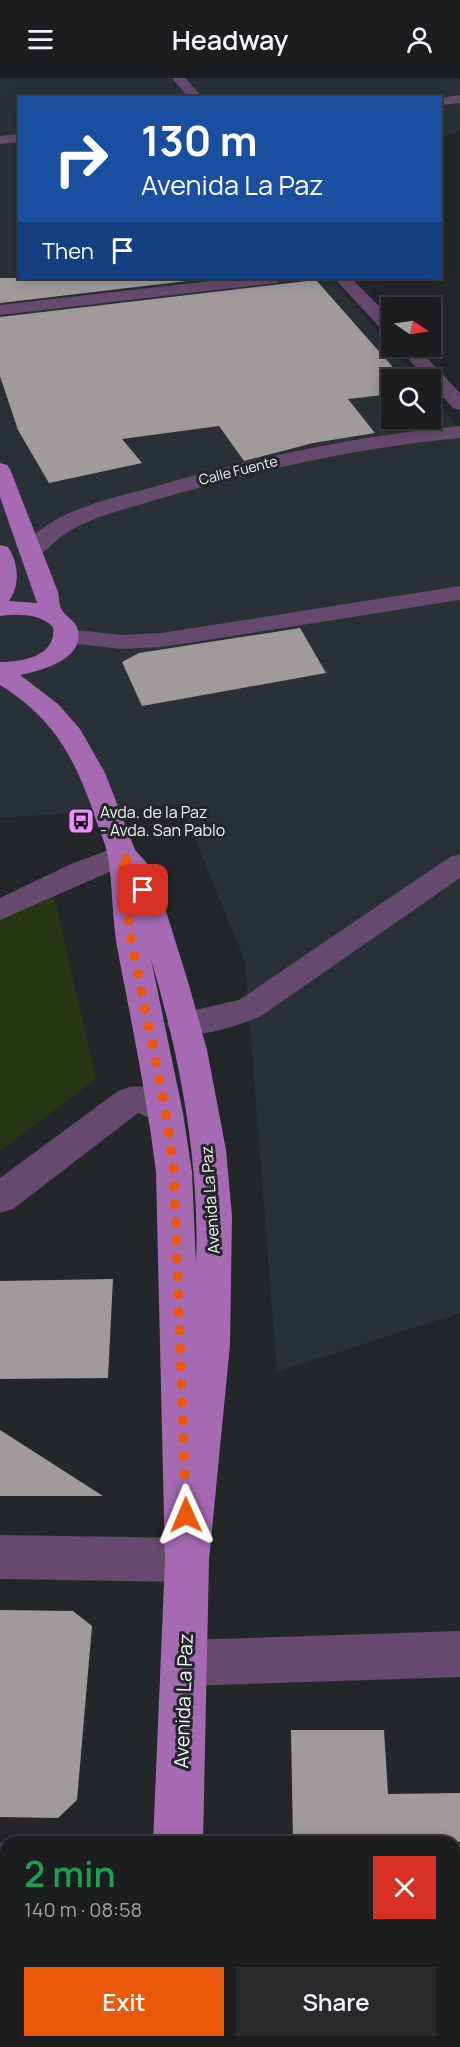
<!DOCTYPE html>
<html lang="en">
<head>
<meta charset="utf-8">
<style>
  body { margin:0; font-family:Manrope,sans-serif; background:#282a2c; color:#f1f3f6; height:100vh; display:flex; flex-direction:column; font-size:22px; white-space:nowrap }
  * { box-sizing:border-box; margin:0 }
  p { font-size:20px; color:#a0a2a4 }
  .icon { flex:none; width:33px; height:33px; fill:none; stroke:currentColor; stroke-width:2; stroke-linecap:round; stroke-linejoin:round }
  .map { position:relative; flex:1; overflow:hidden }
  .details { position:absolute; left:0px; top:1758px; width:460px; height:212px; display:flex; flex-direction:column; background:#1b1d1f; border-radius:18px 18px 0 0; box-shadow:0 3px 15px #0003,0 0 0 2px #393b3d }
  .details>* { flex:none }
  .hud { position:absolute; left:18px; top:18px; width:424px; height:183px; border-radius:0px; box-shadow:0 3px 15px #0003,0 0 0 2px #393b3d; background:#1a4fa0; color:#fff; overflow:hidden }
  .needle { width:39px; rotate:103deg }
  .fabs { position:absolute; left:381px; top:219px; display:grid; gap:12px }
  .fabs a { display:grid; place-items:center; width:60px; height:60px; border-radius:0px; background:#1b1d1f; box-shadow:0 3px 15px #0003,0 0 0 2px #393b3d; font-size:30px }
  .pin { position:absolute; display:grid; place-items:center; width:51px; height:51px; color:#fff; margin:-26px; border-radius:12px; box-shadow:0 3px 9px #0006 }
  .me { position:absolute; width:66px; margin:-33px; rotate:359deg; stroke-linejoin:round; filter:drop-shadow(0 0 4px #0008) }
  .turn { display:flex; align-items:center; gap:21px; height:126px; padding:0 24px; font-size:27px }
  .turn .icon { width:78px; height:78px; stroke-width:2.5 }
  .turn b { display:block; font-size:42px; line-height:51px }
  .then { display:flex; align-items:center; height:57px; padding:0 24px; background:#0003; gap:12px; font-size:22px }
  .round { display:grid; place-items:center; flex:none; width:63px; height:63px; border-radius:0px; background:#282a2c }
  .head { display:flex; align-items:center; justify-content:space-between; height:102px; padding:0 24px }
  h1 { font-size:36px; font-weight:600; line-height:45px; color:#1e9e55 }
  .primary-button { display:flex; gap:12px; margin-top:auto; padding:12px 24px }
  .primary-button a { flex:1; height:69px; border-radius:0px; background:#ea580c; color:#fff; font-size:24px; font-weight:600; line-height:69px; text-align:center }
  .primary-button a+a { background:#282a2c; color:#f1f3f6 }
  header { display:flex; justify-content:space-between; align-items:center; height:78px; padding:0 24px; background:#1b1d1f; font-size:27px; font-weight:600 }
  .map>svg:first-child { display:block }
</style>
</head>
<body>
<header><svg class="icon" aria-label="menu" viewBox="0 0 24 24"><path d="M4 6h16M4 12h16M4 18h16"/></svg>Headway<svg class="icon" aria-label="person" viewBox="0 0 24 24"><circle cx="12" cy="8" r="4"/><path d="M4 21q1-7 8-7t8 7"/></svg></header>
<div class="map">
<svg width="460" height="1969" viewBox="0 0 460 1969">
  <rect width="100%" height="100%" fill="#242729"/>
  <polygon fill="#293137" points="0,0 460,0 460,52 441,60 441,20 20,20 20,200 332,200 418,301 392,302 392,340 430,340 431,316 460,352 460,1235 277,1294 245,883 181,727 0,740"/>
  <polygon fill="#283614" points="53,814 96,1001 0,1073 0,841"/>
  <g fill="#a09b9a">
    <polygon points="0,200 203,200 204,201 0,225"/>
    <polygon points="316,202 392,288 392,316 348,321 375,355 313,365 244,383 219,348 122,361 142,385 49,405 18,352 0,298 0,239"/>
    <polygon points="300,550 326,595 142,628 122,584 139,575"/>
    <polygon points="113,1201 108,1300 0,1301 0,1203"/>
    <polygon points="0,1352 103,1418 0,1418"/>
    <polygon points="0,1532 73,1533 92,1548 77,1722 58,1740 0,1739"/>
    <polygon points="291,1652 384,1652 388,1716 460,1715 460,1764 293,1764"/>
  </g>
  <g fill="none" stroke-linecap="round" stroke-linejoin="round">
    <g fill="#664a6d" fill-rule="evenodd">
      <polygon points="172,0 185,0 203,20 189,20"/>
      <polygon points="460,17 460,25 441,27 440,20"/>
      <polygon points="20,56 20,64 0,66 0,58"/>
      <polygon points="237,200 284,200 276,205 0,237 0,227"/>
      <polygon points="334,200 351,200 392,241 392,257 386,256"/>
      <polygon points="397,268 416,268 460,315 460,332 453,330 430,305 430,302 427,302"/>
      <path d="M460,348V360C342,371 229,399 115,434C98,439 80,446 65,456C55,462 46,475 36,478C32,480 28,479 23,478L20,473C48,432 108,422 153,409C254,380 355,358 460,348Z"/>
      <polygon points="460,508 460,522 162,569 122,571 67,565 58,563 55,558 58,553 67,551 122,557 162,555"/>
      <polygon points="122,767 132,770 136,777 132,784 0,842 0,820 71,786"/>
      <path d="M460,776V800L261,938C238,948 196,962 172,955L167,946L172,937L239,922L450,779Z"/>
      <path d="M130,1009C150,1006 174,1017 183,1035L178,1045L166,1048L138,1035L13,1131L0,1135V1100L118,1013Z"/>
      <polygon points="0,1457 187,1460 202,1467 209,1482 202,1497 187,1504 0,1501"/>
      <polygon points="460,1553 460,1599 185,1608 169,1601 162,1585 169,1569 185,1562"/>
      <rect x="0" y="1765" width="6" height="50"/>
    </g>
    <g fill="#a56ab2" fill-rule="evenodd">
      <path d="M0,385L7,387L10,391L58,514C59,519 59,528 62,532C65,538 74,542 77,549C88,581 40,593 20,597L58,626L80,651L105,695L135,772L146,784L156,801L189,907L207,972L226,1072L232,1138L230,1267L209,1482L203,1764H153L165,1482L156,1094C147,1020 132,947 118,874C112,843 113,811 108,779C106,765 98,750 94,736C74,678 53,640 0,607V584C23,584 57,578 53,549C39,535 18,536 0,538V467L8,469C19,486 20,507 9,523L37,525L0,419ZM151,881C180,980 200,1083 196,1187L192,1094L183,1035Z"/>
      <polygon points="146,1964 200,1964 199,1969 145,1969"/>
    </g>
  </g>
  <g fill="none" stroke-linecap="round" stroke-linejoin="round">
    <polyline stroke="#ea580c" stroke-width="10" stroke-dasharray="0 18" points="143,812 137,792 122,777 131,861 166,1035 174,1094 186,1437"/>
  </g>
  <defs>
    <symbol id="bus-square" viewBox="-11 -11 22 22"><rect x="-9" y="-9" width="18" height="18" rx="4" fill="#eb8dfb" stroke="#242729"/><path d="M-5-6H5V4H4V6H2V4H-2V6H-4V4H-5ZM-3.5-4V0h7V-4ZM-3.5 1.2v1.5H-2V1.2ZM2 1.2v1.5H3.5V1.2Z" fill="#111"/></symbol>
  </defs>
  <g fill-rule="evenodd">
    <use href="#bus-square" x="66" y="728" width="30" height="30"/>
  </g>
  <g text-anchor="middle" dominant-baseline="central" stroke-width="6" stroke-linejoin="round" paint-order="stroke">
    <g font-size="14" fill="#f1f3f5" stroke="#242729">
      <text transform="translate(238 392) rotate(-14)">Calle Fuente</text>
    </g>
    <g font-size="16" fill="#f1f3f5" stroke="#242729" text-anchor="start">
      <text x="100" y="734">Avda. de la Paz<tspan x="100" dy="18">- Avda. San Pablo</tspan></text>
    </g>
    <g font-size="16" fill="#f1f3f5" stroke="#242729">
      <text transform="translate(210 1122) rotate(-94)">Avenida La Paz</text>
    </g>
    <g font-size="20" fill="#f1f3f5" stroke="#242729">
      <text transform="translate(183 1623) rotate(-88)">Avenida La Paz</text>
    </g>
  </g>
</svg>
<div class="fabs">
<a><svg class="needle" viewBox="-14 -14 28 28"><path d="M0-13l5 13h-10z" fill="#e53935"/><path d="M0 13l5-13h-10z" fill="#a0a2a4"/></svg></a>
<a><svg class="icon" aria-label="search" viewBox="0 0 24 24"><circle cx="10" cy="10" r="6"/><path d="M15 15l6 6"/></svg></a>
</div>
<div class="pin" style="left:143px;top:812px;background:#d93025"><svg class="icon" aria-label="arrive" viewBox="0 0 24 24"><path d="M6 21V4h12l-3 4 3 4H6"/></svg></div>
<svg class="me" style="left:186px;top:1437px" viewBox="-20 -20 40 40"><path d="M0-17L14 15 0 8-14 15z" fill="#ea580c" stroke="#fff" stroke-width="4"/></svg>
<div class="hud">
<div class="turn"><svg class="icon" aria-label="right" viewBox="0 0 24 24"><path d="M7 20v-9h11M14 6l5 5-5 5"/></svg><div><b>130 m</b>Avenida La Paz</div></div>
<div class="then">Then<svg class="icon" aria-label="arrive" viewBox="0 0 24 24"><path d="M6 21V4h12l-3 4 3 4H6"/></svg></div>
</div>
<section class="details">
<div class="head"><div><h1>2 min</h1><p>140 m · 08:58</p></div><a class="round" style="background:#d93025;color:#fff"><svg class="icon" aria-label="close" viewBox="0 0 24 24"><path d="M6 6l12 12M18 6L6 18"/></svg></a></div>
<div class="primary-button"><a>Exit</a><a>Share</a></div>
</section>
</div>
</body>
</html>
